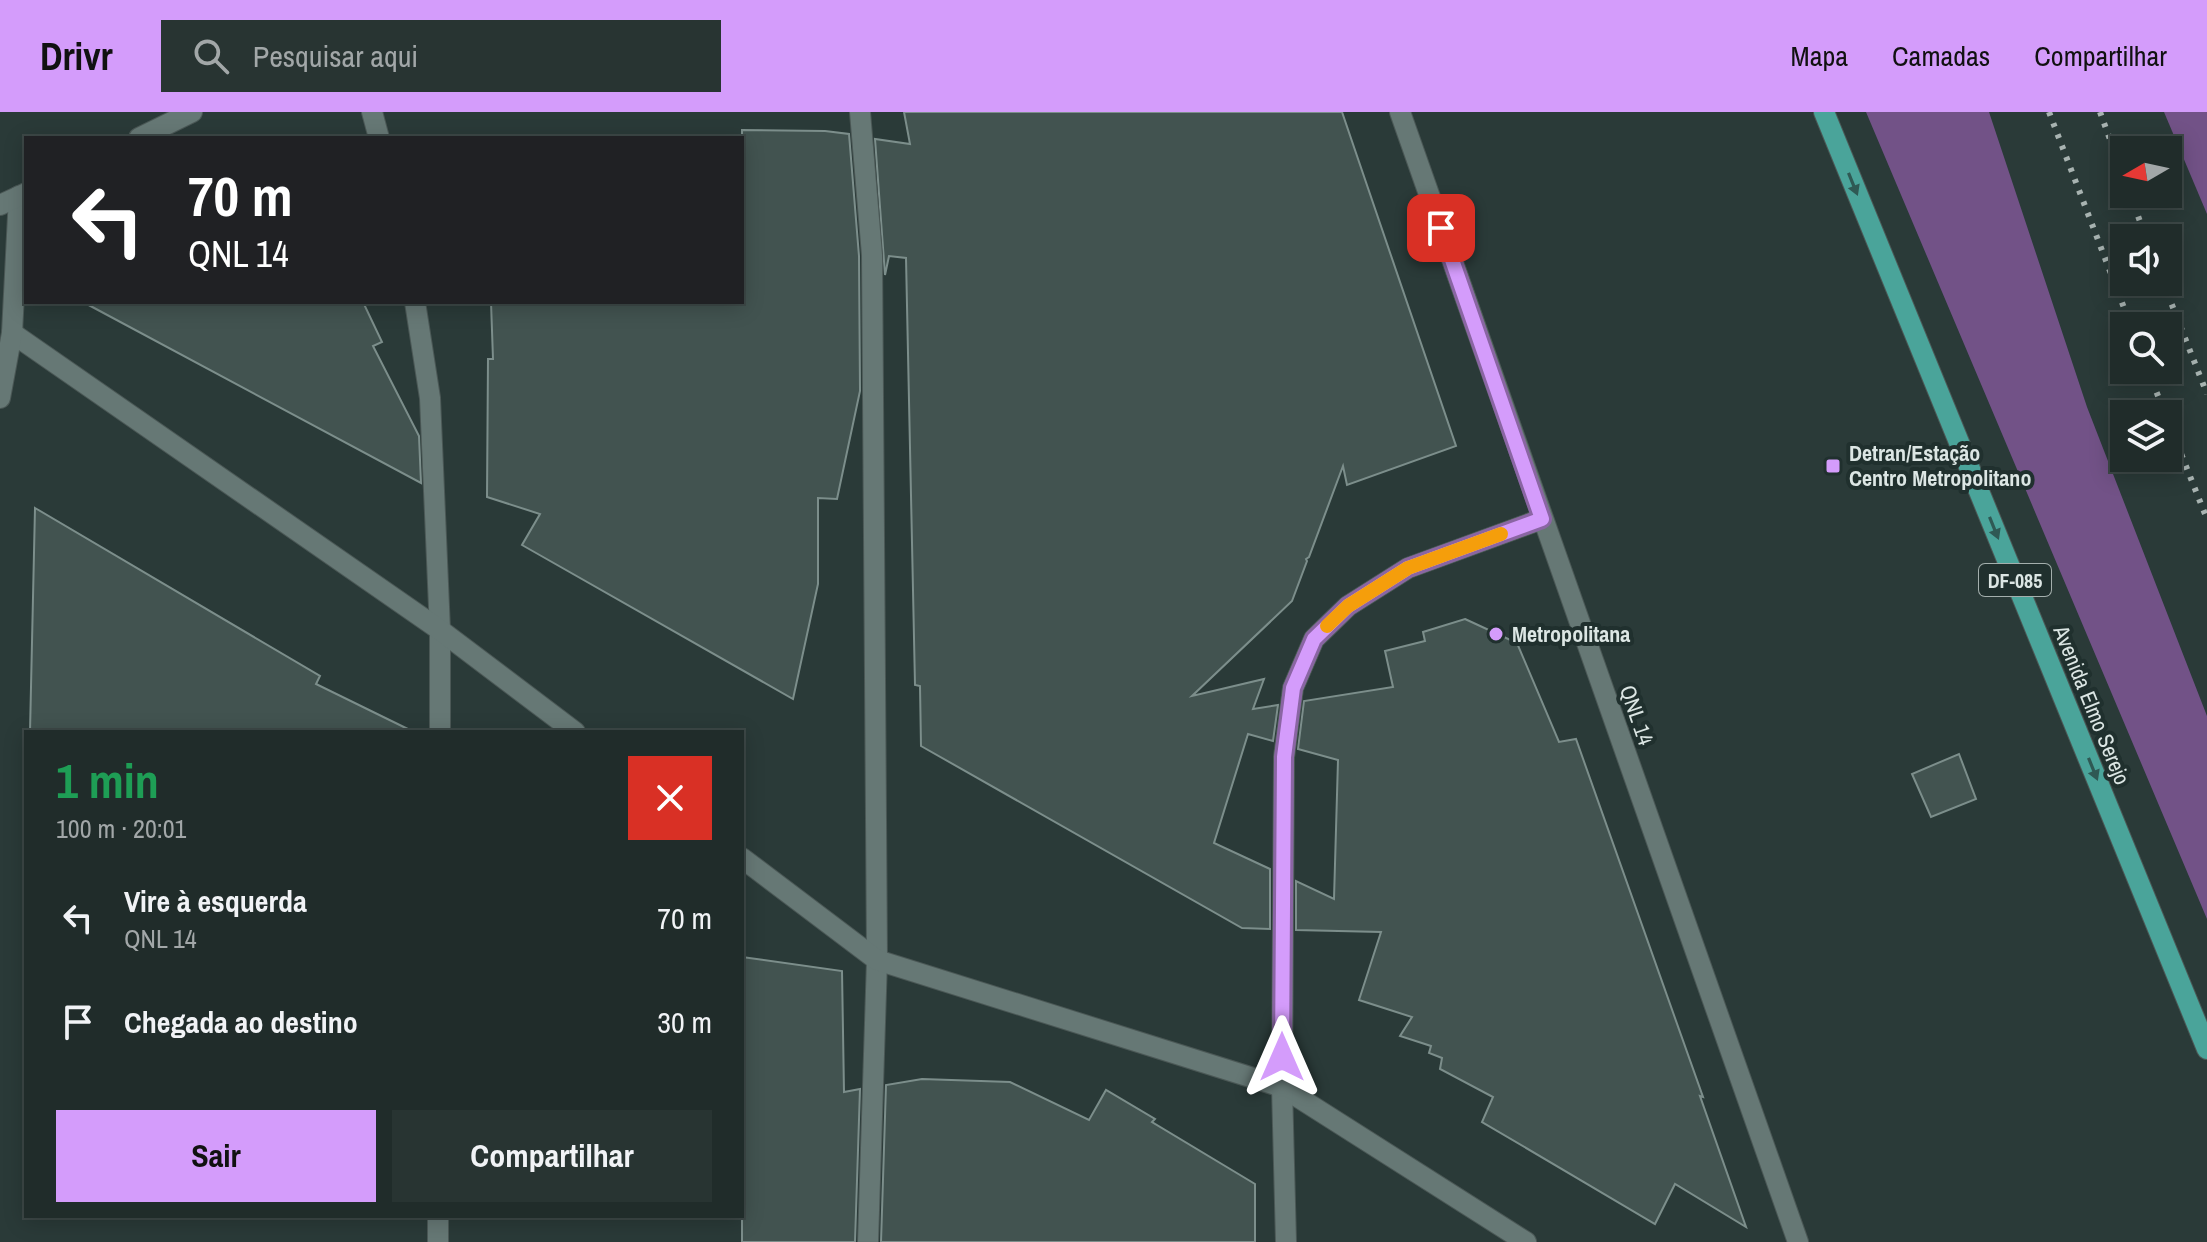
<!DOCTYPE html>
<html lang="pt">
<head>
<meta charset="utf-8">
<style>
  body { margin:0; font-family:"Archivo Narrow",sans-serif; background:#283432; color:#f1f3f6; height:100vh; display:flex; flex-direction:column; font-size:30px; white-space:nowrap }
  * { box-sizing:border-box; margin:0 }
  p { font-size:26px; color:#a2a7a8 }
  .icon { flex:none; width:44px; height:44px; fill:none; stroke:currentColor; stroke-width:2; stroke-linecap:round; stroke-linejoin:round }
  .map { position:relative; flex:1; overflow:hidden }
  .side { position:absolute; left:24px; top:618px; width:720px; height:488px; display:flex; flex-direction:column; background:#202c2a; border-radius:0px; box-shadow:0 4px 20px #0003,0 0 0 2px #3d4847 }
  .side>* { flex:none }
  .top-card { position:absolute; left:24px; top:24px; width:720px; height:168px; border-radius:0px; box-shadow:0 4px 20px #0003,0 0 0 2px #3d4847; background:#202124; color:#fff; overflow:hidden }
  .needle { width:52px; rotate:261deg }
  .controls { position:absolute; left:2110px; top:24px; display:grid; gap:16px }
  .controls a { display:grid; place-items:center; width:72px; height:72px; border-radius:0px; background:#202c2a; box-shadow:0 4px 20px #0003,0 0 0 2px #3d4847; font-size:40px }
  .pin { position:absolute; display:grid; place-items:center; width:68px; height:68px; color:#fff; margin:-34px; border-radius:16px; box-shadow:0 4px 12px #0006 }
  .me { position:absolute; width:88px; margin:-44px; rotate:0deg; stroke-linejoin:round; filter:drop-shadow(0 0 6px #0008) }
  .turn { display:flex; align-items:center; gap:28px; height:168px; padding:0 32px; font-size:36px }
  .turn .icon { width:104px; height:104px; stroke-width:2.5 }
  .turn b { display:block; font-size:56px; line-height:68px }
  .round { display:grid; place-items:center; flex:none; width:84px; height:84px; border-radius:0px; background:#283432 }
  .head { display:flex; align-items:center; justify-content:space-between; height:136px; padding:0 32px }
  h1 { font-size:48px; font-weight:800; line-height:60px; color:#1e9e55 }
  .cta { display:flex; gap:16px; margin-top:auto; padding:16px 32px }
  .cta a { flex:1; height:92px; border-radius:0px; background:#d49cfb; color:#111; font-size:32px; font-weight:800; line-height:92px; text-align:center }
  .cta a+a { background:#283432; color:#f1f3f6 }
  ul { padding:0; list-style:none }
  li { display:flex; align-items:center; gap:24px; height:104px; padding:0 32px }
  li div { flex:1 }
  li b { display:block; font-size:30px }
  li em { font-style:normal }
  header { display:flex; align-items:center; gap:48px; box-sizing:border-box; height:112px; padding:0 40px; background:#d49cfb; color:#111 }
  header strong { font-size:38px }
  nav { display:flex; gap:44px; margin-inline-start:auto; font-size:28px }
  .search { width:560px; height:72px; background:#283432; display:flex; align-items:center; gap:20px; box-sizing:border-box; padding:0 28px; border-radius:0px; color:#a2a7a8; font-size:30px }
  .map>svg:first-child { display:block }
</style>
</head>
<body>
<header>
<strong>Drivr</strong>
<div class="search"><svg class="icon" aria-label="search" viewBox="0 0 24 24"><circle cx="10" cy="10" r="6"/><path d="M15 15l6 6"/></svg>Pesquisar aqui</div>
<nav><a>Mapa</a><a>Camadas</a><a>Compartilhar</a></nav>
</header>
<div class="map">
<svg width="2207" height="1130" viewBox="0 0 2207 1130">
  <rect width="100%" height="100%" fill="#2a3a38"/>
  <g fill="#725287">
    <polygon points="1866,0 1989,0 2087,295 2207,604 2207,807"/>
    <polygon points="2164,0 2207,0 2207,102"/>
  </g>
  <g fill="#425350" stroke="#7c8e8b" stroke-width="2">
    <polygon points="904,0 1342,0 1456,334 1347,373 1343,354 1309,445 1306,447 1307,449 1292,489 1192,584 1264,567 1253,597 1278,593 1273,629 1248,622 1214,731 1270,757 1270,817 1242,816 921,634 920,574 915,573 906,146 889,144 885,163 875,27 910,32"/>
    <polygon points="742,18 825,19 849,22 859,144 860,279 837,387 818,386 818,472 793,587 522,433 540,402 487,385 488,247 493,247 491,190 742,190"/>
    <polygon points="83,190 363,190 382,230 373,234 419,324 421,371"/>
    <polygon points="35,396 320,564 316,572 414,620 30,620"/>
    <polygon points="1465,507 1517,531 1559,630 1576,627 1703,985 1700,984 1746,1115 1675,1072 1655,1112 1482,1010 1493,985 1440,957 1442,946 1429,941 1431,934 1400,924 1412,905 1359,888 1381,820 1296,818 1296,769 1334,787 1338,648 1298,637 1304,589 1393,575 1385,539 1425,529 1423,520"/>
    <polygon points="1959,642 1976,687 1931,705 1912,662"/>
    <polygon points="742,845 842,859 844,980 860,977 855,1130 742,1130"/>
    <polygon points="922,967 1010,970 1089,1008 1106,978 1155,1007 1152,1010 1255,1072 1255,1130 881,1130 886,973"/>
  </g>
  <g fill="none" stroke-linecap="round" stroke-linejoin="round">
    <defs>
      <g id="street">
        <polyline points="372,0 379,26"/>
        <polyline points="860,0 872,143 877,848 868,1130"/>
        <polyline points="415,190 430,286 440,518 440,620"/>
        <polyline points="12,221 440,518 575,620"/>
        <polyline points="0,286 12,221 19,84"/>
        <polyline points="742,746 877,848 1282,975 1526,1130"/>
        <polyline points="438,1130 438,1104"/>
        <polyline points="1286,1130 1282,975 1284,645 1293,576 1314,527 1348,494 1408,456 1542,407"/>
      </g>
      <g id="secondary">
        <polyline points="1400,0 1798,1130"/>
        <polyline points="139,26 192,0"/>
        <polyline points="0,93 26,81"/>
      </g>
      <polyline id="primary" points="1824,0 2207,937"/>
    </defs>
    <use href="#street" stroke="#4b5856" stroke-width="22"/>
    <use href="#secondary" stroke="#4b5856" stroke-width="22"/>
    <use href="#primary" stroke="#4b5856" stroke-width="22"/>
    <use href="#street" stroke="#667875" stroke-width="20"/>
    <use href="#secondary" stroke="#667875" stroke-width="20"/>
    <use href="#primary" stroke="#4aa49a" stroke-width="20"/>
    <g stroke="#a8b3b1" stroke-width="6" stroke-dasharray="4 8" stroke-linecap="butt">
      <polyline points="2049,0 2131,214"/>
      <polyline points="2100,0 2124,66"/>
      <polyline points="2130,82 2146,126"/>
      <polyline points="2163,170 2207,282"/>
      <polyline points="2148,258 2165,302"/>
      <polyline points="2168,309 2207,407"/>
    </g>
  </g>
  <defs><path id="oneway-solid" d="M-6-.8H1V-3.2L6.5 0L1 3.2V.8H-6Z" transform="scale(2)"/></defs>
  <g fill="#2f5954">
    <use href="#oneway-solid" transform="translate(1853 72) rotate(68)"/>
    <use href="#oneway-solid" transform="translate(1994 416) rotate(68)"/>
    <use href="#oneway-solid" transform="translate(2093 657) rotate(68)"/>
  </g>
  <g fill="none" stroke-linecap="round" stroke-linejoin="round">
    <defs>
      <polyline id="route" points="1282,945 1284,645 1293,576 1314,527 1348,494 1408,456 1542,407 1441,116"/>
    </defs>
    <use href="#route" stroke="#8a65a3" stroke-width="20"/>
    <use href="#route" stroke="#d49cfb" stroke-width="14"/>
    <polyline stroke="#f59e0b" stroke-width="14" points="1327,514 1348,494 1408,456 1501,422"/>
  </g>
  <g fill="#d49cfb" stroke="#20302e" stroke-width="3">
    <rect x="1825" y="346" width="16" height="16" rx="4"/>
    <circle cx="1496" cy="522" r="8"/>
  </g>
  <g text-anchor="middle" dominant-baseline="central" stroke-width="8" stroke-linejoin="round" paint-order="stroke">
    <rect fill="#20302e" stroke="#a4afad" stroke-width="2" x="1979" y="452" width="72" height="32" rx="6"/>
    <g font-size="20" font-weight="bold" fill="#dce6e4">
      <text x="2015" y="468">DF-085</text>
    </g>
    <g font-size="22" font-weight="bold" fill="#dce6e4" stroke="#20302e" text-anchor="start">
      <text x="1849" y="341">Detran/Estação<tspan x="1849" dy="25">Centro Metropolitano</tspan></text>
      <text x="1512" y="522">Metropolitana</text>
    </g>
    <g font-size="22" fill="#dce6e4" stroke="#20302e">
      <text transform="translate(2092 593) rotate(68)">Avenida Elmo Serejo</text>
      <text transform="translate(1637 603) rotate(71)">QNL 14</text>
    </g>
  </g>
</svg>
<div class="controls">
<a><svg class="needle" viewBox="-14 -14 28 28"><path d="M0-13l5 13h-10z" fill="#e53935"/><path d="M0 13l5-13h-10z" fill="#a2a7a8"/></svg></a>
<a><svg class="icon" aria-label="sound" viewBox="0 0 24 24"><path d="M4 9h4l5-4v14l-5-4H4zM17 9q2 3 0 6"/></svg></a>
<a><svg class="icon" aria-label="search" viewBox="0 0 24 24"><circle cx="10" cy="10" r="6"/><path d="M15 15l6 6"/></svg></a>
<a><svg class="icon" aria-label="layers" viewBox="0 0 24 24"><path d="M12 4l9 5-9 5-9-5zM3 14l9 5 9-5"/></svg></a>
</div>
<div class="pin" style="left:1441px;top:116px;background:#d93025"><svg class="icon" aria-label="arrive" viewBox="0 0 24 24"><path d="M6 21V4h12l-3 4 3 4H6"/></svg></div>
<svg class="me" style="left:1282px;top:945px" viewBox="-20 -20 40 40"><path d="M0-17L14 15 0 8-14 15z" fill="#d49cfb" stroke="#fff" stroke-width="4"/></svg>
<div class="top-card">
<div class="turn"><svg class="icon" aria-label="left" viewBox="0 0 24 24"><path d="M17 20v-9H6M10 6l-5 5 5 5"/></svg><div><b>70 m</b>QNL 14</div></div>
</div>
<section class="side">
<div class="head"><div><h1>1 min</h1><p>100 m · 20:01</p></div><a class="round" style="background:#d93025;color:#fff"><svg class="icon" aria-label="close" viewBox="0 0 24 24"><path d="M6 6l12 12M18 6L6 18"/></svg></a></div>
<ul>
<li><svg class="icon" aria-label="left" viewBox="0 0 24 24"><path d="M17 20v-9H6M10 6l-5 5 5 5"/></svg><div><b>Vire à esquerda</b><p>QNL 14</p></div><em>70 m</em></li>
<li><svg class="icon" aria-label="arrive" viewBox="0 0 24 24"><path d="M6 21V4h12l-3 4 3 4H6"/></svg><div><b>Chegada ao destino</b></div><em>30 m</em></li>
</ul>
<div class="cta"><a>Sair</a><a>Compartilhar</a></div>
</section>
</div>
</body>
</html>
